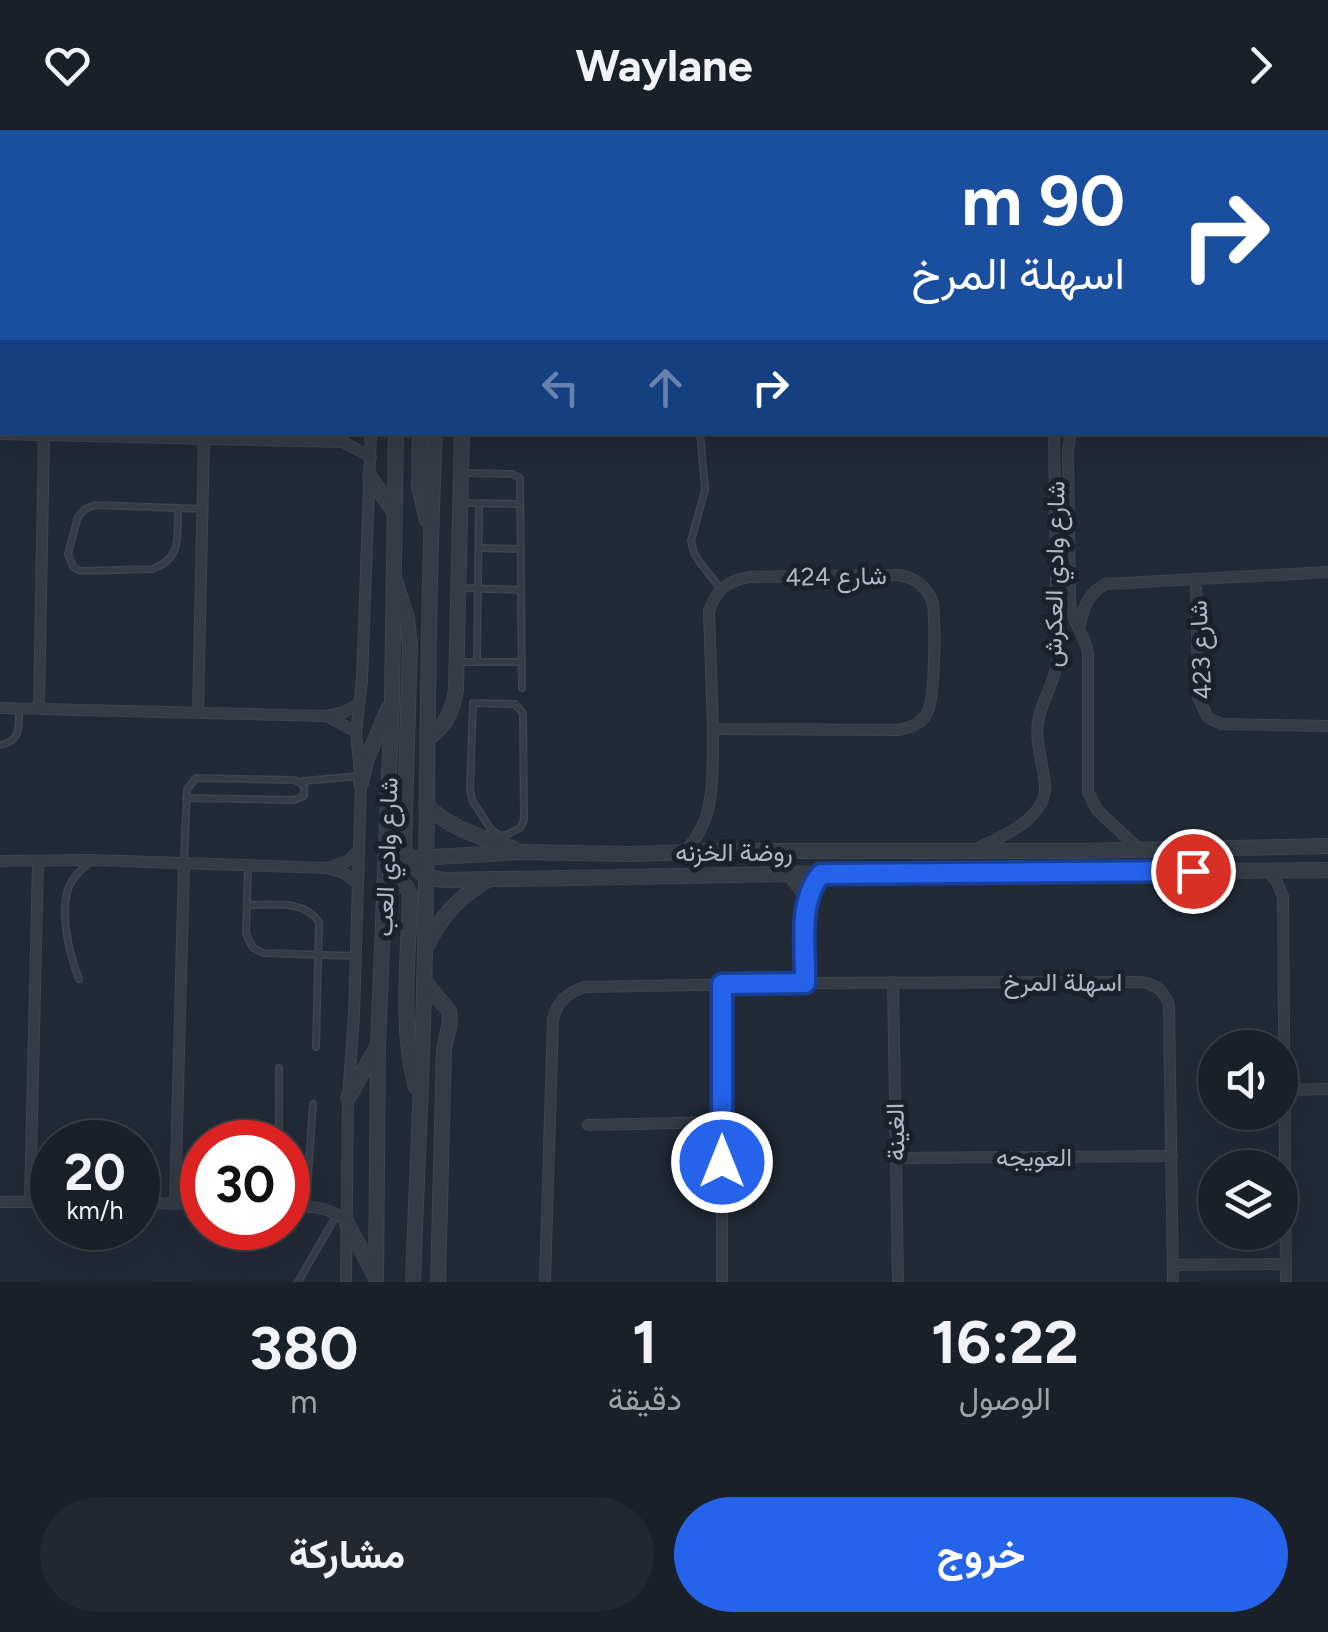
<!DOCTYPE html>
<html lang="ar">
<head>
<meta charset="utf-8">
<style>
  body { margin:0; font-family:Figtree,Vazirmatn,sans-serif; background:#232830; color:#f1f3f6; direction:rtl; height:100vh; display:flex; flex-direction:column; font-size:38px; white-space:nowrap }
  * { box-sizing:border-box; margin:0 }
  p { font-size:32px; color:#9fa3a8 }
  .icon { flex:none; width:55px; height:55px; fill:none; stroke:currentColor; stroke-width:2; stroke-linecap:round; stroke-linejoin:round }
  .map { position:relative; height:1152px; overflow:hidden; direction:ltr }
  .panel { display:flex; flex-direction:column; background:#1a2028; flex:1 }
  .panel>* { flex:none }
  .hud { position:absolute; left:0px; top:0px; width:1330px; height:305px; box-shadow:0 10px 40px #0002,0 0 0 2px #383e45; direction:rtl; background:#1a4fa0; color:#fff; overflow:hidden }
  .controls { position:absolute; left:1198px; top:900px; display:grid; gap:20px }
  .controls a { display:grid; place-items:center; width:100px; height:100px; border-radius:50%; background:#1a2028; box-shadow:0 10px 40px #0002,0 0 0 2px #383e45; font-size:50px }
  .speed { position:absolute; left:30px; top:990px; display:flex; gap:20px; font-size:50px; font-weight:700; text-align:center }
  .speed>* { display:grid; place-content:center; width:130px; height:130px; border-radius:50%; background:#1a2028; box-shadow:0 10px 40px #0002,0 0 0 2px #383e45; line-height:1 }
  .speed small { font-size:25px; font-weight:400 }
  .speed .limit { border:15px solid #d22; background:#fff; color:#111 }
  .pin { position:absolute; display:grid; place-items:center; width:85px; height:85px; color:#fff; margin:-42px; border:5px solid #fff; border-radius:50%; box-shadow:0 2px 10px #0007 }
  .me { position:absolute; width:110px; margin:-55px; rotate:0deg; stroke-linejoin:round; filter:drop-shadow(0 0 8px #0008) }
  .turn { display:flex; align-items:center; gap:35px; height:210px; padding:0 40px; font-size:45px }
  .turn .icon { width:130px; height:130px; stroke-width:2.5 }
  .turn b { display:block; font-size:70px; line-height:85px }
  .lanes { display:flex; align-items:center; height:95px; padding:0 40px; background:#0003; justify-content:center; gap:50px; direction:ltr }
  .lanes .off { opacity:.35 }
  .eta { display:flex; justify-content:space-evenly; align-items:center; height:170px; text-align:center }
  .eta b { font-size:60px; font-weight:700; line-height:70px }
  .button { display:flex; gap:20px; margin-top:auto; padding:20px 40px }
  .button a { flex:1; height:115px; border-radius:60px; background:#2563eb; color:#fff; font-size:40px; font-weight:700; line-height:115px; text-align:center }
  .button a+a { background:#232830; color:#f1f3f6 }
  header { display:flex; justify-content:space-between; align-items:center; height:130px; padding:0 40px; background:#1a2028; font-size:45px; font-weight:700 }
  .map>svg:first-child { display:block }
</style>
</head>
<body>
<header><svg class="icon" aria-label="forward" viewBox="0 0 24 24"><path d="M9 5l7 7-7 7"/></svg>Waylane<svg class="icon" aria-label="heart" viewBox="0 0 24 24"><path d="M12 20l-8-8c-3-5 5-10 8-4 3-6 11-1 8 4z"/></svg></header>
<div class="map">
<svg width="1328" height="1152" viewBox="0 0 1328 1152">
  <rect width="100%" height="100%" fill="#222a36"/>
  <g fill="none" stroke-linecap="round" stroke-linejoin="round">
    <defs>
      <g id="service">
        <polyline points="518,0 518,2"/>
        <polyline points="19,2 20,0"/>
        <polyline points="491,2 491,0"/>
        <polyline points="645,2 645,0"/>
        <polyline points="700,302 705,360 691,411 694,423 701,434 721,459"/>
        <polyline points="464,343 512,344 520,348 522,558"/>
        <polyline points="464,373 520,374"/>
        <path d="M95,375L178,378C177,405 183,429 152,439L81,441L73,437L68,424L78,387L85,379Z"/>
        <polyline points="178,378 202,379"/>
        <polyline points="479,418 521,419"/>
        <polyline points="462,458 521,460"/>
        <polyline points="460,532 522,532"/>
        <polyline points="477,532 479,373"/>
        <polygon points="473,573 515,574 523,583 524,690 520,698 506,705 499,706 490,698 472,670 470,659"/>
        <path d="M0,615C21,611 19,597 19,579"/>
        <polyline points="303,651 359,646"/>
        <polyline points="184,732 187,659 196,648 294,650 304,655 304,666 294,670 186,668"/>
        <polyline points="248,736 246,804 253,818 263,823 356,826"/>
        <path d="M247,775C272,775 304,769 319,792L316,917"/>
        <path d="M79,849C69,824 57,775 72,751C76,744 83,738 89,733"/>
        <polyline points="279,1012 279,938"/>
        <polyline points="288,1037 307,1058"/>
        <polyline points="306,1075 313,974"/>
        <polyline points="298,1152 336,1086"/>
      </g>
      <g id="minor">
        <polyline points="378,0 378,2"/>
        <polyline points="1064,0 1065,2"/>
        <polyline points="180,2 180,0"/>
        <polyline points="691,2 691,0"/>
        <polyline points="1051,2 1051,0"/>
        <polyline points="0,163 2,163"/>
        <path d="M1071,302L1068,321L1070,474C1072,492 1085,505 1088,523V662L1097,680L1140,720"/>
        <polyline points="0,304 343,312 371,327"/>
        <path d="M899,445C917,448 927,457 933,473C935,494 936,571 926,585C919,595 909,598 898,600L713,599L709,481C716,460 728,450 750,447Z"/>
        <polyline points="1196,449 1198,567 1208,588 1222,594 1328,596"/>
        <path d="M1079,499C1083,479 1087,463 1106,454L1328,442"/>
        <polyline points="0,578 326,586 344,582 359,574"/>
        <polyline points="39,579 44,305"/>
        <polyline points="198,582 204,308"/>
        <polyline points="327,586 356,602"/>
        <path d="M974,720C999,708 1048,689 1045,654C1043,633 1035,613 1038,592C1041,571 1055,553 1057,532L1054,302"/>
        <path d="M685,721C718,688 712,642 713,599"/>
        <polyline points="0,731 91,730 327,738 344,743 358,754"/>
        <polyline points="328,738 349,730 359,720"/>
        <polyline points="1267,740 1277,752 1283,767 1286,1152"/>
        <polyline points="788,744 806,769"/>
        <polyline points="893,852 898,1152"/>
        <polyline points="805,853 806,769 812,755 821,744"/>
        <polyline points="722,854 722,1152"/>
        <polyline points="1284,960 1328,959"/>
        <polyline points="588,995 722,992"/>
        <polyline points="896,1028 1172,1026"/>
        <polyline points="0,1072 52,1072"/>
        <polyline points="30,1072 38,732"/>
        <polyline points="138,1073 202,1074"/>
        <polyline points="175,1074 184,735"/>
        <path d="M288,1076C311,1077 330,1075 347,1093"/>
        <polyline points="1173,1135 1286,1134"/>
        <polyline points="346,1152 348,968 354,886 361,653 356,602 362,550 371,302"/>
        <path d="M545,1152L553,889C557,872 568,862 585,857L805,853L1141,852C1156,854 1164,861 1169,875L1173,1152"/>
      </g>
      <g id="tertiary">
        <polyline points="417,0 417,2"/>
        <polyline points="439,0 439,2"/>
        <polyline points="399,2 399,0"/>
        <polyline points="470,2 470,0"/>
        <polyline points="420,302 419,357 427,390"/>
        <polyline points="370,347 395,383"/>
        <path d="M395,451L407,488L410,515L404,715C409,738 422,748 445,750L788,744L1328,740"/>
        <path d="M427,609C446,596 453,581 456,559L462,302"/>
        <polyline points="361,653 366,631 388,579"/>
        <path d="M426,675C450,699 482,707 514,719"/>
        <polyline points="385,745 402,733 417,728 521,722 631,724 719,721 1081,721 1328,716"/>
        <path d="M385,765L397,754L406,756L410,764C409,826 399,897 416,957"/>
        <path d="M427,816C440,786 461,765 489,749"/>
        <polyline points="424,851 449,881 450,892 444,919 438,1152"/>
        <polyline points="348,968 377,917"/>
        <polyline points="347,1093 375,1146"/>
        <polyline points="376,1152 378,916 392,570 396,302"/>
        <path d="M413,1152C417,1041 423,930 425,818C428,646 427,474 435,302"/>
      </g>
    </defs>
    <use href="#service" stroke="#3f4550" stroke-width="8"/>
    <use href="#minor" stroke="#3f4550" stroke-width="12"/>
    <use href="#tertiary" stroke="#3f4550" stroke-width="16"/>
    <use href="#service" stroke="#353c46" stroke-width="5"/>
    <use href="#minor" stroke="#353c46" stroke-width="10"/>
    <use href="#tertiary" stroke="#353c46" stroke-width="14"/>
  </g>
  <g fill="none" stroke-linecap="round" stroke-linejoin="round">
    <defs>
      <path id="route" d="M722,1032V854L805,853C806,817 797,772 821,744L1193,741"/>
    </defs>
    <use href="#route" stroke="#184099" stroke-width="25"/>
    <use href="#route" stroke="#2563eb" stroke-width="18"/>
  </g>
  <g text-anchor="middle" dominant-baseline="central" stroke-width="10" stroke-linejoin="round" paint-order="stroke">
    <g font-size="25" fill="#b0b7c3" stroke="#1b212b">
      <text transform="translate(1054 444) rotate(-89)">شارع وادي العكرش</text>
      <text transform="translate(836 446) rotate(-1)">شارع 424</text>
      <text transform="translate(1200 520) rotate(-93)">شارع 423</text>
      <text x="734" y="722">روضة الخزنه</text>
      <text transform="translate(386 727) rotate(-88)">شارع وادي العب</text>
      <text x="1063" y="852">اسهلة المرخ</text>
      <text transform="translate(895 1002) rotate(-91)">الغينة</text>
      <text x="1034" y="1027">العويجه</text>
    </g>
  </g>
</svg>
<div class="controls">
<a><svg class="icon" aria-label="sound" viewBox="0 0 24 24"><path d="M4 9h4l5-4v14l-5-4H4zM17 9q2 3 0 6"/></svg></a>
<a><svg class="icon" aria-label="layers" viewBox="0 0 24 24"><path d="M12 4l9 5-9 5-9-5zM3 14l9 5 9-5"/></svg></a>
</div>
<div class="speed"><div>20<small>km/h</small></div><div class="limit">30</div></div>
<div class="pin" style="left:1193px;top:741px;background:#d93025"><svg class="icon" aria-label="arrive" viewBox="0 0 24 24"><path d="M6 21V4h12l-3 4 3 4H6"/></svg></div>
<svg class="me" style="left:722px;top:1032px" viewBox="-20 -20 40 40"><circle r="17" fill="#2563eb" stroke="#fff" stroke-width="3"/><path d="M0-11L8 9 0 5-8 9z" fill="#fff"/></svg>
<div class="hud">
<div class="turn"><svg class="icon" aria-label="right" viewBox="0 0 24 24"><path d="M7 20v-9h11M14 6l5 5-5 5"/></svg><div><b>90 m</b>اسهلة المرخ</div></div>
<div class="lanes"><svg class="icon off" aria-label="left" viewBox="0 0 24 24"><path d="M17 20v-9H6M10 6l-5 5 5 5"/></svg><svg class="icon off" aria-label="ahead" viewBox="0 0 24 24"><path d="M12 20V5M6 11l6-6 6 6"/></svg><svg class="icon" aria-label="right" viewBox="0 0 24 24"><path d="M7 20v-9h11M14 6l5 5-5 5"/></svg></div>
</div>
</div>
<section class="panel">
<div class="eta">
<div><b>16:22</b><p>الوصول</p></div>
<div><b>1</b><p>دقيقة</p></div>
<div><b>380</b><p>m</p></div>
</div>
<div class="button"><a>خروج</a><a>مشاركة</a></div>
</section>
</body>
</html>
